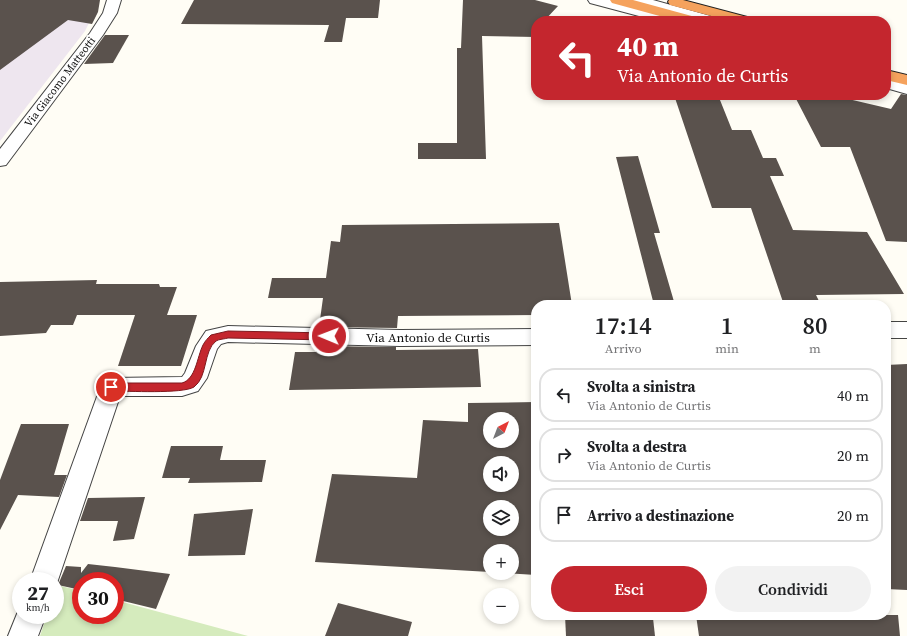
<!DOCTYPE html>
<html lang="it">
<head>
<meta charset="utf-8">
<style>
  body { margin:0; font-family:"Source Serif 4",serif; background:#f2f2f2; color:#202124; height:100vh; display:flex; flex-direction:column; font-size:15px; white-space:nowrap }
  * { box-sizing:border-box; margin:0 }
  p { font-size:13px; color:#757577 }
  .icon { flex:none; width:22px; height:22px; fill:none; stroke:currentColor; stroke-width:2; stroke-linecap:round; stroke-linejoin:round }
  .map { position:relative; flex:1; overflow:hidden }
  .side { position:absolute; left:531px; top:300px; width:360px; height:320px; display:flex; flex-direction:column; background:#fff; border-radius:16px; box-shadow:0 2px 6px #0003 }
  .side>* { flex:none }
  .guide { position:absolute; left:531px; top:16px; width:360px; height:84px; border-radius:16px; box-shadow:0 2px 6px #0003; background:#c4262e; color:#fff; overflow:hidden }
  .needle { width:26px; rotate:42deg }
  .fabs { position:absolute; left:483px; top:412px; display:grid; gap:8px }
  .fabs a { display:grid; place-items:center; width:36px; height:36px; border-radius:50%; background:#fff; box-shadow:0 2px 6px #0003; font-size:20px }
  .speed { position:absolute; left:12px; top:572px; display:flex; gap:8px; font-size:20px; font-weight:700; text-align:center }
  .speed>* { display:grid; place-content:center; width:52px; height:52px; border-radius:50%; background:#fff; box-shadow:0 2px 6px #0003; line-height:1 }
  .speed small { font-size:10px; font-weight:400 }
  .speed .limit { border:6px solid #d22; background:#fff; color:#111 }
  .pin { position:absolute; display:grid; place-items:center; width:34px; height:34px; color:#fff; margin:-17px; border:2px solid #fff; border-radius:50%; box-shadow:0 1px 4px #0007 }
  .me { position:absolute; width:44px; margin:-22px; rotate:271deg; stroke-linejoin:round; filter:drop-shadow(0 0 3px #0008) }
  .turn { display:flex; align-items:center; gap:14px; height:84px; padding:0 20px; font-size:18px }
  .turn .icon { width:52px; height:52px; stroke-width:2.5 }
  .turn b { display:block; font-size:28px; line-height:34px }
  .eta { display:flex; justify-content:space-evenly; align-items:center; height:68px; text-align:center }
  .eta b { font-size:24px; font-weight:600; line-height:28px }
  .button { display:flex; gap:8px; margin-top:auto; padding:8px 20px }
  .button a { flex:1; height:46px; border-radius:24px; background:#c4262e; color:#fff; font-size:16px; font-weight:600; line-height:46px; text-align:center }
  .button a+a { background:#f2f2f2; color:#202124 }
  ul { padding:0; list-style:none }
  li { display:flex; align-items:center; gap:12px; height:54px; margin:0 8px 6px; padding:0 12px; border:2px solid #e0e0e0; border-radius:16px }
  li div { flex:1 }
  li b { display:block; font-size:15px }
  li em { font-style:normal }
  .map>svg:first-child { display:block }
</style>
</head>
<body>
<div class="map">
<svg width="907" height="636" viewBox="0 0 907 636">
  <rect width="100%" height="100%" fill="#fffdf5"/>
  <polygon fill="#eee6ef" points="0,0 95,11 85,31 0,141"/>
  <polygon fill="#d5ebbd" points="57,585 81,591 81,615 115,615 115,600 248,636 40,636 47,615 55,615 55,589"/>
  <g fill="#5a524d" fill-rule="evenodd">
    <polygon points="0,0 100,0 98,12 92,24 68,20 0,70"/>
    <polygon points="194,0 380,0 378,18 346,18 342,42 324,42 329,25 181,24"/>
    <polygon points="463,0 535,0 558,6 544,21 536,21 536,37 482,36 486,159 418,159 418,143 457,143 457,48 461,48"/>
    <polygon points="105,35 129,35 113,63 84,64"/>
    <polygon points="901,94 907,95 907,242 886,241 850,147 821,147 794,95 842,95 844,98 891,109"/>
    <polygon points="674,95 718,95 732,130 751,130 763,158 776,158 784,176 770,176 793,230 867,232 904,294 816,295 821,305 784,305 751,208 712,208"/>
    <polygon points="638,156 660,233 654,233 675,305 654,305 616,157"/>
    <polygon points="559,223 572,305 536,305 536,315 398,316 397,328 319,327 323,298 268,298 272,278 326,278 331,241 340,242 342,225"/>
    <polygon points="97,280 96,284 159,284 160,287 177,287 167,315 197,315 181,366 118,366 135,315 77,315 73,325 51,325 46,333 0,336 0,282"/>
    <polygon points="317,346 396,347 396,350 478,349 481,387 289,390 295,352 316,352"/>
    <polygon points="907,364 907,590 886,589 886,365"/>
    <path d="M536,402V575L503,573H512V551H490V572L315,562L332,474L417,478L423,420L468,422V403ZM490,419H512V441H490ZM490,463H512V485H490ZM490,507H512V529H490Z"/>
    <polygon points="21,424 69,424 54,475 67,475 59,497 18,495 0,530 0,480"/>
    <polygon points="171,446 223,446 220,460 266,460 262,482 188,483 190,478 162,478"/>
    <polygon points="145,497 134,539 113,541 118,521 80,521 88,498"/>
    <polygon points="253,509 245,555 188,556 194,514"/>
    <polygon points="88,564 115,567 170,574 156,609 115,599 115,581 81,581 81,590 58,585 66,566 81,567 81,573"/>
    <polygon points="338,603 412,622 408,636 325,636"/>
    <polygon points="565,615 616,615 653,618 655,636 566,636"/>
    <polygon points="696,615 898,615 900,636 699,636"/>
  </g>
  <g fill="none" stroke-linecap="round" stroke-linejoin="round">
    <defs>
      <g id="minor">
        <polygon points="107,0 121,0 117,13 103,35 6,165 0,166 0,149 90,33 103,13"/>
        <polygon points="588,0 611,0 659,13 661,16 659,19 654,20 590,3"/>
        <polygon points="630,0 653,0 718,18 720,21 697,21 632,3"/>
        <polygon points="886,78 907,84 907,94 886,88"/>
        <rect x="886" y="322" width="21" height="16"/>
        <polygon points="228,326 400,330 536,329 536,345 400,346 228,342 221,344 217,349 207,378 198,391 182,396 120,396 55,589 55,581 30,581 103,380 111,378 182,377 185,373 196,346 206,331"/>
        <polygon points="21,604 21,615 46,615 38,636 8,636"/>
      </g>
      <g id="highway">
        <polygon points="610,0 633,0 699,18 701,21 678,21 612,3"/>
        <polygon points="669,0 683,0 751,18 753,21 730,21 670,5 668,2"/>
        <polygon points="886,70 907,75 907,85 886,80"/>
      </g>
    </defs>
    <use href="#minor" stroke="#444" stroke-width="2"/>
    <use href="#highway" stroke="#222" stroke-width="2"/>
    <use href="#minor" fill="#fff" fill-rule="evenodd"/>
    <use href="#highway" fill="#f5a25d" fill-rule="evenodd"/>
  </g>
  <path fill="#c4262e" stroke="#7f191e" d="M228,331L329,333L334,336L329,340L228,338C225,339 219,339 216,341C203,351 208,377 194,387C183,394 127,391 111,391L108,390L106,387L108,384L111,383H182C196,379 197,357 203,345C205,341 208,338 211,335Z"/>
  <g text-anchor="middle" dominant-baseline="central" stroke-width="4" stroke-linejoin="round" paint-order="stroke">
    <g font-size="11" fill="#111" stroke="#fff">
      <text transform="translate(60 82) rotate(-53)">Via Giacomo Matteotti</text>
    </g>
    <g font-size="13" fill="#111" stroke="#fff">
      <text x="428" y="337">Via Antonio de Curtis</text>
    </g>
  </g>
</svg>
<div class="fabs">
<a><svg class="needle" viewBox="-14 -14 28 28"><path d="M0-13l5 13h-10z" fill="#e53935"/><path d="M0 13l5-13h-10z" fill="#757577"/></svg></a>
<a><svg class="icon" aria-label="sound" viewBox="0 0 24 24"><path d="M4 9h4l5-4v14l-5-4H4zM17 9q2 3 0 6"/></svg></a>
<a><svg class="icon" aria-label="layers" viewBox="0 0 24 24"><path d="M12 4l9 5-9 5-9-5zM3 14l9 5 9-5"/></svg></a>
<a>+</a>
<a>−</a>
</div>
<div class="speed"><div>27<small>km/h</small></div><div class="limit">30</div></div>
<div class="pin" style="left:111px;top:387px;background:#d93025"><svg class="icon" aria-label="arrive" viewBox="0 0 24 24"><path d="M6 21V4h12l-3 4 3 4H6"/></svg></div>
<svg class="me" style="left:329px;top:336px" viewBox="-20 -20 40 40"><circle r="17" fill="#c4262e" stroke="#fff" stroke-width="3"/><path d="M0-11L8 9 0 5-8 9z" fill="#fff"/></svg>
<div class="guide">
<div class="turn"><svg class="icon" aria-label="left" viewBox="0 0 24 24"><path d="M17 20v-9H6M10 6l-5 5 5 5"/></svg><div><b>40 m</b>Via Antonio de Curtis</div></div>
</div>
<section class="side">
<div class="eta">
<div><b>17:14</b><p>Arrivo</p></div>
<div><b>1</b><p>min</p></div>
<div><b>80</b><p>m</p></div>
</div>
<ul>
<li><svg class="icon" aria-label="left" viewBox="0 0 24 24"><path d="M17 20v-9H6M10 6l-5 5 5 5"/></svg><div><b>Svolta a sinistra</b><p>Via Antonio de Curtis</p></div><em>40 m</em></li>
<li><svg class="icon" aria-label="right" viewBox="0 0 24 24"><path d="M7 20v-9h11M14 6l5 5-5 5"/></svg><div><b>Svolta a destra</b><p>Via Antonio de Curtis</p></div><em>20 m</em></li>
<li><svg class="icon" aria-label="arrive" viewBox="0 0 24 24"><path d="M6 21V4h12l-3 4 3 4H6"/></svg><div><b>Arrivo a destinazione</b></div><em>20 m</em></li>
</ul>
<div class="button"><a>Esci</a><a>Condividi</a></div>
</section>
</div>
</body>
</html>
